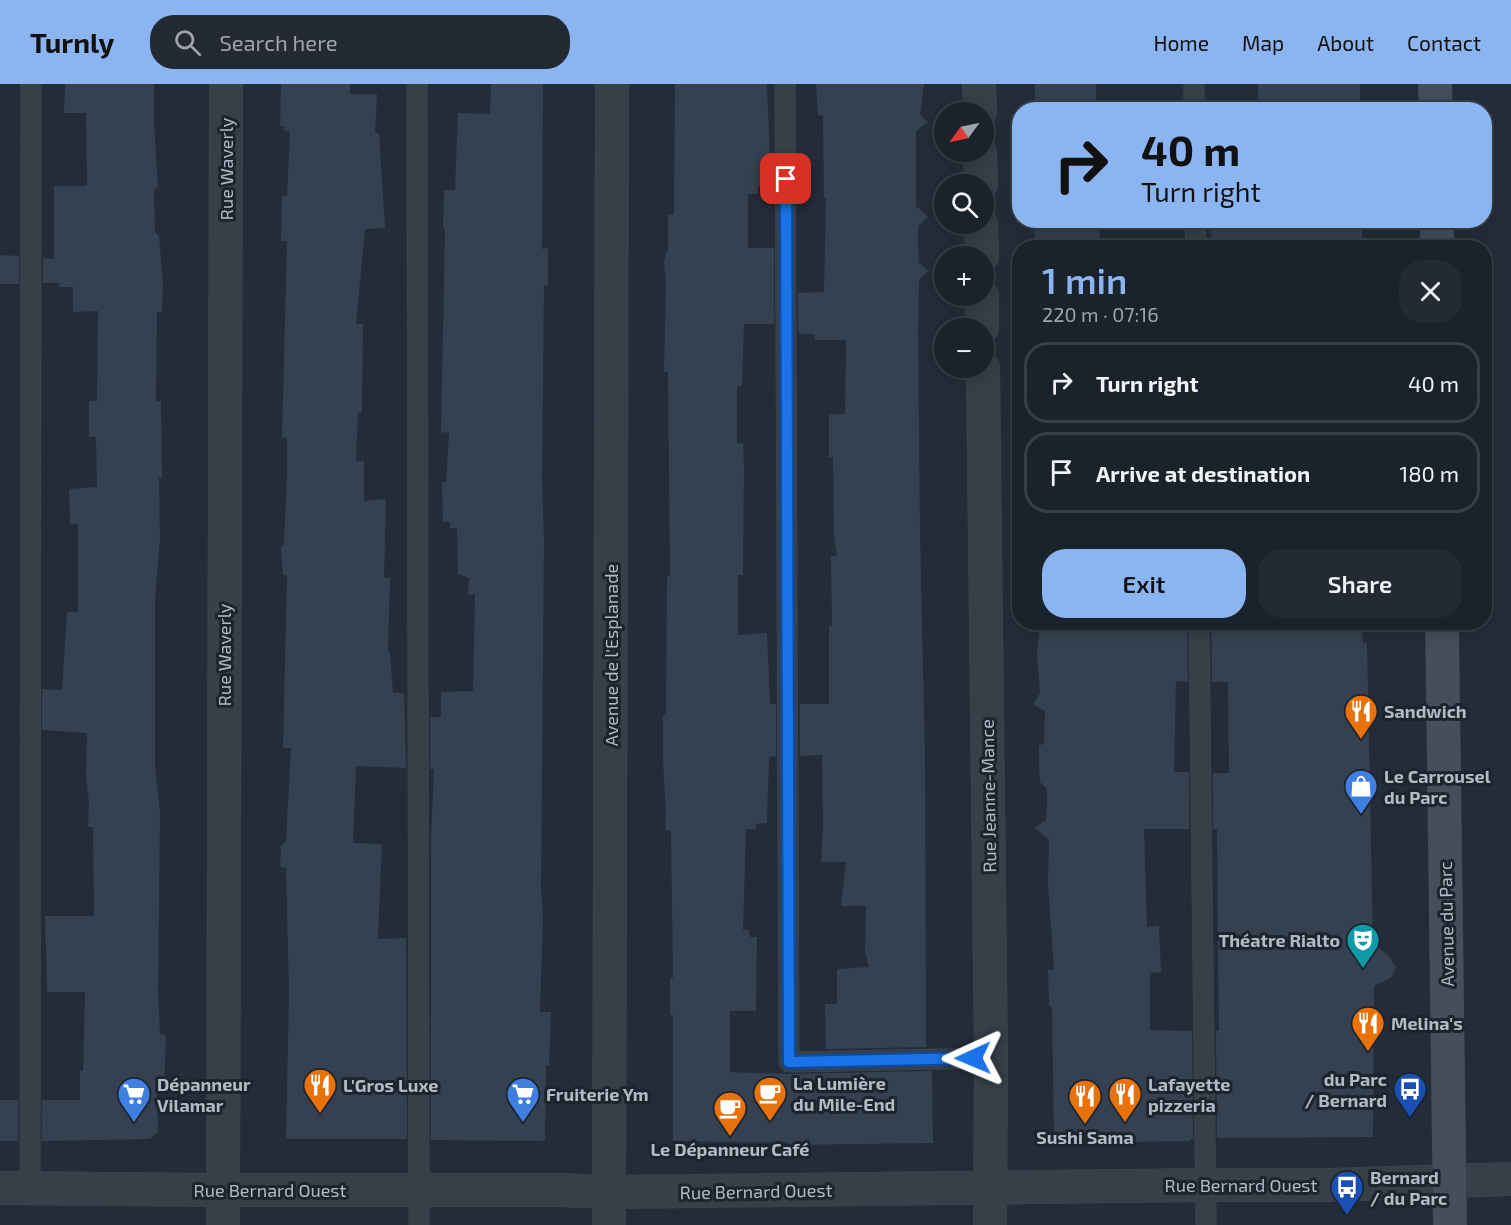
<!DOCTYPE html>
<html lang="en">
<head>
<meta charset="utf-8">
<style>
  body { margin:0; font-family:"Exo 2",sans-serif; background:#232a33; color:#f1f3f6; height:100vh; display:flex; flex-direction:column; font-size:22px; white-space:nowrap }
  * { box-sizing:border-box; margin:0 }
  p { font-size:20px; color:#9fa4a9 }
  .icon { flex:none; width:33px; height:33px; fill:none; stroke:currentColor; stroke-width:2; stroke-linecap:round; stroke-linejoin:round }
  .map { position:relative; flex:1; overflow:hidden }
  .sheet { position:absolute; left:1012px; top:156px; width:480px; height:390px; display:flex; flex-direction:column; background:#1a222b; border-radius:24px; box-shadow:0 3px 15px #0003,0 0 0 2px #383f47 }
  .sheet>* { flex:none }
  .top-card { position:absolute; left:1012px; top:18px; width:480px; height:126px; border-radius:24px; box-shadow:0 3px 15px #0003,0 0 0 2px #383f47; background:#8bb5f1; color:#111; overflow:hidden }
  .needle { width:39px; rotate:237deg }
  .buttons { position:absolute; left:934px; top:18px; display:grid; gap:12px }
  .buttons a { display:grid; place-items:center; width:60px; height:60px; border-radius:50%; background:#1a222b; box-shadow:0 3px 15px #0003,0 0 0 2px #383f47; font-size:30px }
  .pin { position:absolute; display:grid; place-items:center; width:51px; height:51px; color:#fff; margin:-26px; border-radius:12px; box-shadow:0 3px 9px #0006 }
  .me { position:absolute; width:66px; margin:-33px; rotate:269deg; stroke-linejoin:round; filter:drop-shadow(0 0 4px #0008) }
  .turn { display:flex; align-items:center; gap:21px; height:126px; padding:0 30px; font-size:27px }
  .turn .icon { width:78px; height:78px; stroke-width:2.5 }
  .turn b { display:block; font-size:42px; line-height:51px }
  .round { display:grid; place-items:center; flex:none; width:63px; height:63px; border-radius:24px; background:#232a33 }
  .overview { display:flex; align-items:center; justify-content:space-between; height:102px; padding:0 30px }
  h1 { font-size:36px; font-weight:600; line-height:45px; color:#8bb5f1 }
  .cta { display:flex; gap:12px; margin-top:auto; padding:12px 30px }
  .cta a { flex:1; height:69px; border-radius:24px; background:#8bb5f1; color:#111; font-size:24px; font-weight:600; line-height:69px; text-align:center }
  .cta a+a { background:#232a33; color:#f1f3f6 }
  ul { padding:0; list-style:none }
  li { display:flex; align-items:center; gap:18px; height:81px; margin:0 12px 9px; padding:0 18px; border:3px solid #383f47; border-radius:24px }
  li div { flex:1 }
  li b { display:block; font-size:22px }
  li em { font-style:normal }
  header { display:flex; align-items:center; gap:36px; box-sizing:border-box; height:84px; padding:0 30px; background:#8bb5f1; color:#111 }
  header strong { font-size:28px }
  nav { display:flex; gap:33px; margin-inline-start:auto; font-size:21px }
  .search { width:420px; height:54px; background:#232a33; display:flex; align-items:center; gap:15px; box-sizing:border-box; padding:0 21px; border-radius:24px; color:#9fa4a9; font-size:22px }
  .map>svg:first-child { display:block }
</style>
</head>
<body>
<header>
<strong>Turnly</strong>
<div class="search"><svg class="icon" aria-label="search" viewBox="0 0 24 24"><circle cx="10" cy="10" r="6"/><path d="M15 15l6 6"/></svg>Search here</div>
<nav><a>Home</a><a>Map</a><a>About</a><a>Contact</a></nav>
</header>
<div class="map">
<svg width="1511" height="1141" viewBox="0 0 1511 1141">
  <rect width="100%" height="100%" fill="#232d39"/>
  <g fill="#354150">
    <polygon points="65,0 154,0 154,36 158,103 154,106 155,148 159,152 163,199 162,228 157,228 156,317 161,317 162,394 159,393 160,455 155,516 155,682 160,729 158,908 160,950 166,951 164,1005 157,1006 158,1048 150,1055 42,1057 42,1016 80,1016 80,987 83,987 85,908 47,908 45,832 94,832 93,743 88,743 89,718 86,691 87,649 42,646 42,605 62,606 67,528 78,528 78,440 70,440 69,405 97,403 96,353 89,353 89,317 97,317 98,227 73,228 73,203 59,203 59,199 43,199 43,174 54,175 54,102 87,102 86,29 64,29"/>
    <polygon points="281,0 350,0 350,10 377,10 375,49 379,49 385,144 365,145 356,240 363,240 362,328 358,329 356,377 364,377 364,417 386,415 384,494 390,494 388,568 390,568 393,609 404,609 406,684 356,682 353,759 382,760 378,855 406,854 407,1055 286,1055 289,908 286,784 280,783 281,762 286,757 291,664 283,664 287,491 283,491 281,464 284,460 287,391 287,354 282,353 287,157 281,157 282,111 287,112 290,48 284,47 284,42 280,42"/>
    <polygon points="491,0 543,0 542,165 548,164 548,201 544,202 542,393 544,455 541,805 543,834 540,928 551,928 549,981 546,981 545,1057 431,1056 431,756 434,685 430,685 430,633 441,633 441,608 473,607 475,510 468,511 469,494 458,490 457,444 450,444 450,438 443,438 442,398 446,398 449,349 441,348 445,145 443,145 444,106 455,106 458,29 490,30"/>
    <polygon points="675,0 767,0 771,102 758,102 758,110 748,110 748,164 774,164 774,240 744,240 742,302 737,302 737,359 743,360 744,382 743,491 738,491 738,551 767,549 770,620 776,620 776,672 769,673 767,739 756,740 756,745 746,745 743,846 749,846 750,853 757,853 756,927 730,927 730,988 789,990 932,987 933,1059 788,1061 788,1059 673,1057 673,931 670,931 670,893 673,894 671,747 665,746 666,729 663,675 663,631 666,631 667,492 670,491 668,288 664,288 666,198 664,178 666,169 668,167 668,130 674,131"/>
    <polygon points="816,0 924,0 920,30 928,38 916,47 916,122 928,133 918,142 918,161 919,179 929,187 919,196 918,249 920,451 925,673 926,963 826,965 825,920 837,920 837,885 869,883 865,867 866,822 841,822 846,778 821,778 823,741 822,671 800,672 800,620 829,620 829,542 832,542 831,472 837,472 834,452 833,373 829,373 829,330 845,330 846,256 815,256 815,250 799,250 798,240 798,209 824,208 826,114 824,114 823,31 818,32"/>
    <polygon points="1035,0 1096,0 1096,26 1034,26"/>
    <rect x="1258" y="0" width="102" height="26"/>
    <polygon points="1034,136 1099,136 1100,164 1035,164"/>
    <rect x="1211" y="136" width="151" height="28"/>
    <polygon points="0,171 19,172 19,200 0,200"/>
    <polygon points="1040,538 1187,538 1188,598 1176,597 1174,688 1189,688 1189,745 1144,745 1147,843 1159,842 1161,888 1150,889 1150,946 1192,947 1193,1055 1190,1055 1190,1057 1054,1059 1052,922 1049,922 1048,886 1054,886 1048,799 1049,755 1034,744 1046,736 1047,719 1047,705 1040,698 1039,683 1039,662 1044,659 1045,627 1033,620 1040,609 1037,570"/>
    <polygon points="1211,538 1362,538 1363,559 1367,559 1373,860 1388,871 1396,883 1391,894 1374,902 1373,1053 1217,1054 1216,947 1219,947 1218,866 1217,745 1213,745 1213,689 1229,689 1228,598 1212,598"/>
    <rect x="0" y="1016" width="18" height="41"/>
  </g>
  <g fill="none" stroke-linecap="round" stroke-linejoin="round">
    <defs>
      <g id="service">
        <polyline points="417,0 419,1141"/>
        <polyline points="785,0 789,978 991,974"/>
        <polyline points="1194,0 1194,26"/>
        <polyline points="1195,136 1196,164"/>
        <polyline points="1199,538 1206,1141"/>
        <polyline points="30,1104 31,0"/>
      </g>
      <g id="minor">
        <polyline points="979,0 980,28"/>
        <polyline points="980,68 981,100"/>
        <polyline points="981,140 982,172"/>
        <polyline points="982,212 982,244"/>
        <polyline points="983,284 991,974 990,1141"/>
        <polyline points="0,1104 222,1106 557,1106 610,1108 1205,1101 1331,1101 1511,1095"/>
        <polyline points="223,1141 226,0"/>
        <polyline points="609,1141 612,0"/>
      </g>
      <g id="secondary">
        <polyline points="1435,0 1436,26"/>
        <polyline points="1437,136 1437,164"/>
        <polyline points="1442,538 1450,1141"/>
      </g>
    </defs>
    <use href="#service" stroke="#404852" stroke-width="21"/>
    <use href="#minor" stroke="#404852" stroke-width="34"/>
    <use href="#secondary" stroke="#404852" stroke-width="34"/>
    <use href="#service" stroke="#373f49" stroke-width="20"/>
    <use href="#minor" stroke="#373f49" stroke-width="33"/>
    <use href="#secondary" stroke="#454e5c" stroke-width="33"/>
  </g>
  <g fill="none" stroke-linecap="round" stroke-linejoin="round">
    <defs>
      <polyline id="route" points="786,95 789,978 973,974"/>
    </defs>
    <use href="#route" stroke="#114b97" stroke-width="15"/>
    <use href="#route" stroke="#1a73e8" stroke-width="10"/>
  </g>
  <defs>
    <symbol id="restaurant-pin" viewBox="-11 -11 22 30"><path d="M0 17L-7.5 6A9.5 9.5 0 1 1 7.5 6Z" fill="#e8710a" stroke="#1c242e"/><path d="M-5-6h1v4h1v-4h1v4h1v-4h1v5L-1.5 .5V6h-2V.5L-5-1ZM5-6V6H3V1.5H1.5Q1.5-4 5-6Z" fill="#fff"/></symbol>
    <symbol id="shop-pin" viewBox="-11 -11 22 30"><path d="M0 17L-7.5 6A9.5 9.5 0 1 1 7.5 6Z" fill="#3f7fe0" stroke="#1c242e"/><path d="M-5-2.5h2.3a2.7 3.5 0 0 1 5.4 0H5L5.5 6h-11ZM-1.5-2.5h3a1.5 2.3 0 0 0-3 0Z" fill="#fff"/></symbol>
    <symbol id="theatre-pin" viewBox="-11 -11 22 30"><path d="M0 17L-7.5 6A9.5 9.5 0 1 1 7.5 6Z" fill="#0f9aa8" stroke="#1c242e"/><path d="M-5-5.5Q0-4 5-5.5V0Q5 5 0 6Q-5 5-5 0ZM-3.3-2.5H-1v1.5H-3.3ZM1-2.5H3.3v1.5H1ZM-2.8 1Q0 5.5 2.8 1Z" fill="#fff"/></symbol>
    <symbol id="bus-pin" viewBox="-11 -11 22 30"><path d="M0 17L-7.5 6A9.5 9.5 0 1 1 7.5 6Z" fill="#1a4fb4" stroke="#1c242e"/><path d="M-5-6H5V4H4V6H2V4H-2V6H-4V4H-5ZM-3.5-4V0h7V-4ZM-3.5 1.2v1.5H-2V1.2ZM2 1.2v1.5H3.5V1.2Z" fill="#fff"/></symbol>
    <symbol id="cafe-pin" viewBox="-11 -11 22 30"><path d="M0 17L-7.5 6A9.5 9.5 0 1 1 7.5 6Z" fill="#e8710a" stroke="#1c242e"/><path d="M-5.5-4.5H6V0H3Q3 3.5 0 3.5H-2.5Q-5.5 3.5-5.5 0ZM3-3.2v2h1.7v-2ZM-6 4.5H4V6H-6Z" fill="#fff"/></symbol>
    <symbol id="supermarket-pin" viewBox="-11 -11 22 30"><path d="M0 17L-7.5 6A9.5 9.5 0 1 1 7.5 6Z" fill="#3f7fe0" stroke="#1c242e"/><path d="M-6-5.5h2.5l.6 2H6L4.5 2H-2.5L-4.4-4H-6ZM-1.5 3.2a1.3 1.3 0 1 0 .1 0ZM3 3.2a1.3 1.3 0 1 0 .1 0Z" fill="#fff"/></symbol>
  </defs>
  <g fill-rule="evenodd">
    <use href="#restaurant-pin" x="1342" y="608" width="38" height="52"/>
    <use href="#shop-pin" x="1342" y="683" width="38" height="52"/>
    <use href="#theatre-pin" x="1344" y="837" width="38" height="52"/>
    <use href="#restaurant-pin" x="1349" y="920" width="38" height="52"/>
    <use href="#restaurant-pin" x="301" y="982" width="38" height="52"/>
    <use href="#bus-pin" x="1391" y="986" width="38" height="52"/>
    <use href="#cafe-pin" x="751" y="990" width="38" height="52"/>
    <use href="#supermarket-pin" x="115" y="991" width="38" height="52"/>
    <use href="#supermarket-pin" x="504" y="991" width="38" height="52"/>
    <use href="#restaurant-pin" x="1106" y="991" width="38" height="52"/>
    <use href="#restaurant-pin" x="1066" y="993" width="38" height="52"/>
    <use href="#cafe-pin" x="711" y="1005" width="38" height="52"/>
    <use href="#bus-pin" x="1328" y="1084" width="38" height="52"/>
  </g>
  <g text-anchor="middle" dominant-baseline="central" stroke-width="6" stroke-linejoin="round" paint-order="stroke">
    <g font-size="18" fill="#b2bac5" stroke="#1c242e">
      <text transform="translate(226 85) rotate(-90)">Rue Waverly</text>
      <text transform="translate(224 571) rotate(-90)">Rue Waverly</text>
      <text transform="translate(611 571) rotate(-90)">Avenue de l'Esplanade</text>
      <text transform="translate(988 712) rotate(-91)">Rue Jeanne-Mance</text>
      <text transform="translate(1446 840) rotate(-91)">Avenue du Parc</text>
      <text x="1241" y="1101">Rue Bernard Ouest</text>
      <text x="270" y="1106">Rue Bernard Ouest</text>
      <text transform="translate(756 1107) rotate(-1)">Rue Bernard Ouest</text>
    </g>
    <g font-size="18" font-weight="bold" fill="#b2bac5" stroke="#1c242e" text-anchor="start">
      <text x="1384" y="627">Sandwich</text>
      <text x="1384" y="692">Le Carrousel<tspan x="1384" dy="21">du Parc</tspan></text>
      <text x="1340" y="856" text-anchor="end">Théatre Rialto</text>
      <text x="1391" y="939">Melina's</text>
      <text x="1387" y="995" text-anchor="end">du Parc<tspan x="1387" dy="21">/ Bernard</tspan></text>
      <text x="793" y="999">La Lumière<tspan x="793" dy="21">du Mile-End</tspan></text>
      <text x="157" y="1000">Dépanneur<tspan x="157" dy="21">Vilamar</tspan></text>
      <text x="1148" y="1000">Lafayette<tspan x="1148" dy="21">pizzeria</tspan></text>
      <text x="343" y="1001">L'Gros Luxe</text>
      <text x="546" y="1010">Fruiterie Ym</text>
      <text x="1085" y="1053" text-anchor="middle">Sushi Sama</text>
      <text x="730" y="1065" text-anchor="middle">Le Dépanneur Café</text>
      <text x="1370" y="1093">Bernard<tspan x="1370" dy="21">/ du Parc</tspan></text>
    </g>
  </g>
</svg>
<div class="buttons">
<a><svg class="needle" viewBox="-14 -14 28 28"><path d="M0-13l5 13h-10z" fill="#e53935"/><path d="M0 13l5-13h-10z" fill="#9fa4a9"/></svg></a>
<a><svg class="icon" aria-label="search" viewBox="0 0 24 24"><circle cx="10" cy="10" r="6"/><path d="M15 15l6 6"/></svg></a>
<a>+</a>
<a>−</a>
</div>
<div class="pin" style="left:786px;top:95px;background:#d93025"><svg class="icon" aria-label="arrive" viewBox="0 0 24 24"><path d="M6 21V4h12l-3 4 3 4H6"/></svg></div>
<svg class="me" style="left:973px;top:974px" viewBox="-20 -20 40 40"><path d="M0-17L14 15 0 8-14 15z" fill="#1a73e8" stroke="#fff" stroke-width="4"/></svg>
<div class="top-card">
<div class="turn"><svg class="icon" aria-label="right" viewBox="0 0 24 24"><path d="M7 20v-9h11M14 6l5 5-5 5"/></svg><div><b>40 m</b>Turn right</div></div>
</div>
<section class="sheet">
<div class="overview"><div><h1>1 min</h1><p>220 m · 07:16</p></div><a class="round"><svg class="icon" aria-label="close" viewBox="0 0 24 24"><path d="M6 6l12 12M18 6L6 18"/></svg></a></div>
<ul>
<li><svg class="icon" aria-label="right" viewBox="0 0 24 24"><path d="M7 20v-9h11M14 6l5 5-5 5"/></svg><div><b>Turn right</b></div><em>40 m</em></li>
<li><svg class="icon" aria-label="arrive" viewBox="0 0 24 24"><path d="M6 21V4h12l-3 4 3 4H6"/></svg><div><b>Arrive at destination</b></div><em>180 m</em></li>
</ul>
<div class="cta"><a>Exit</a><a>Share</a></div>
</section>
</div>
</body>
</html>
